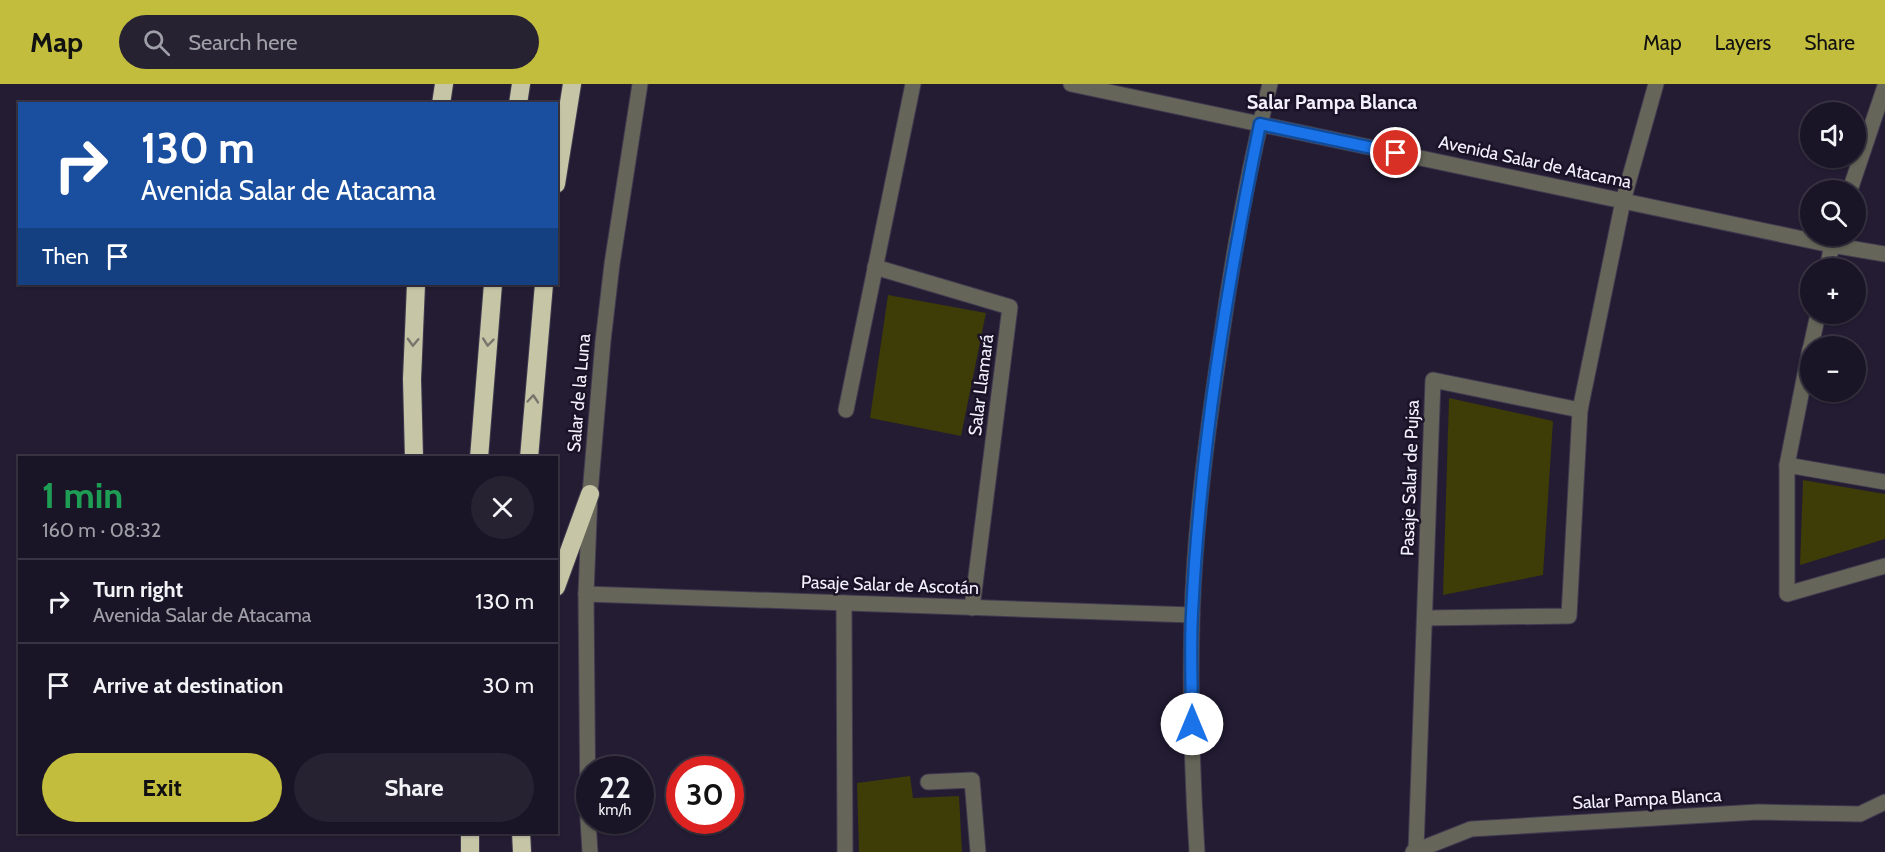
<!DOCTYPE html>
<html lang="en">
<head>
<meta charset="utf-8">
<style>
  body { margin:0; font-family:Cabin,sans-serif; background:#272232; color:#f1f3f6; height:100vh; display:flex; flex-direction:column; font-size:22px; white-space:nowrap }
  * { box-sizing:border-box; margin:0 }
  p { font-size:20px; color:#9f9fa7 }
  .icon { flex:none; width:33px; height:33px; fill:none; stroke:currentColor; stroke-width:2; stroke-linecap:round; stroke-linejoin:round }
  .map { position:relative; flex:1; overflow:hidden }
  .sheet { position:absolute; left:18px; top:372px; width:540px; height:378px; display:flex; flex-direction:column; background:#1a1526; border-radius:0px; box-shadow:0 2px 4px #0004,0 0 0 2px #383443 }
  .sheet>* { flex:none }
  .banner { position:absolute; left:18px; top:18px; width:540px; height:183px; border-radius:0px; box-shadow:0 2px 4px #0004,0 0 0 2px #383443; background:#1a4fa0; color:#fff; overflow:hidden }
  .controls { position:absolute; left:1800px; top:18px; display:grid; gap:12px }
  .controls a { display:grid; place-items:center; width:66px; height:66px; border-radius:50%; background:#1a1526; box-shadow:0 2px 4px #0004,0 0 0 2px #383443; font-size:30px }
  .speed { position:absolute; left:576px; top:672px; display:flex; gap:12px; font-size:30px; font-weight:700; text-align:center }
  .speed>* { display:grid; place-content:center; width:78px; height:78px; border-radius:50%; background:#1a1526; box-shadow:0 2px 4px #0004,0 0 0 2px #383443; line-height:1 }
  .speed small { font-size:15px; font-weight:400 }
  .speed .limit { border:9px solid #d22; background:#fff; color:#111 }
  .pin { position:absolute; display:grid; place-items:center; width:51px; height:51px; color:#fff; margin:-26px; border:3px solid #fff; border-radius:50%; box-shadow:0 2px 6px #0007 }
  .me { position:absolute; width:66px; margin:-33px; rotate:0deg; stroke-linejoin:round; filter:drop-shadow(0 0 4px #0008) }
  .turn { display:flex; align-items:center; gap:21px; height:126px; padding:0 24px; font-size:27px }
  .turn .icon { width:78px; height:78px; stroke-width:2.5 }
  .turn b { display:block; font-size:42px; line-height:51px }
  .then { display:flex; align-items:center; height:57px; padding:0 24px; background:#0003; gap:12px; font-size:22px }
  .round { display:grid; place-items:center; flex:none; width:63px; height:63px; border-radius:32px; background:#272232 }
  .head { display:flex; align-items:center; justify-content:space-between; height:102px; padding:0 24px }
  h1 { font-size:36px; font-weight:700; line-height:45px; color:#1e9e55 }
  .action { display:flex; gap:12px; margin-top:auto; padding:12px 24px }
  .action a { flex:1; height:69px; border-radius:36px; background:#c3bd3e; color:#111; font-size:24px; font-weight:700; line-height:69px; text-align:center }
  .action a+a { background:#272232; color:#f1f3f6 }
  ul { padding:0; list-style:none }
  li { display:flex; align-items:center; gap:18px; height:84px; padding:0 24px; border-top:2px solid #383443 }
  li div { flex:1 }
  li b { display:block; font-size:22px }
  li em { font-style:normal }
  header { display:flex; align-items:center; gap:36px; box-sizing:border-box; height:84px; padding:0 30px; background:#c3bd3e; color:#111 }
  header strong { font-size:28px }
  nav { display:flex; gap:33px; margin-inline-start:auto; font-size:21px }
  .search { width:420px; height:54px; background:#272232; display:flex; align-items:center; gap:15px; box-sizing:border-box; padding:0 21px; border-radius:33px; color:#9f9fa7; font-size:22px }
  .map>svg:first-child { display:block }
</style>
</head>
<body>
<header>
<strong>Map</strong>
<div class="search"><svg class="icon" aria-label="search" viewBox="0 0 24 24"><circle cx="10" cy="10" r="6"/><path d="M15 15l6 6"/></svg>Search here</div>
<nav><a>Map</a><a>Layers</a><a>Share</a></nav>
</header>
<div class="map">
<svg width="1885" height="768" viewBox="0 0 1885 768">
  <rect width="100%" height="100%" fill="#231c33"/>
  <g fill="#3e3c07">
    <polygon points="888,211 986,229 961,352 870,334"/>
    <polygon points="1449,314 1553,337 1543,491 1443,511"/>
    <polygon points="1803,396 1885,410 1885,455 1800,481"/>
    <polygon points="910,692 913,714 959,712 962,768 859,768 857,699"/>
  </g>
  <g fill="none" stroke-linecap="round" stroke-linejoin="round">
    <defs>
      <g id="minor">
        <polyline points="1071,0 1831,161 1885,170"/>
        <polyline points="1850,106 1885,2"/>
        <polyline points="875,183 1010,223 972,524"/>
        <polyline points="1827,184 1834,152"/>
        <polyline points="1811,262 1818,230"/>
        <polyline points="846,326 913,0"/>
        <polyline points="1787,381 1810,265"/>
        <polyline points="1885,398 1787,381 1787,510 1885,482"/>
        <polyline points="586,510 1192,531"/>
        <polyline points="844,519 845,768"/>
        <polyline points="1425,534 1569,532 1580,326 1623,117 1656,0"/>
        <polyline points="928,698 972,696 978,768"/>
        <polyline points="1416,766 1433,296 1580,326"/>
        <polyline points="590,768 588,736 586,510 590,410 603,257 612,180 640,0"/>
        <path d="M1197,768C1192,690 1190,611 1192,533C1195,438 1208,342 1222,249C1234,165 1249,82 1270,0"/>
        <polyline points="1413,768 1471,745 1758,728 1860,730 1885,718"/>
      </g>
      <g id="highway">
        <polyline points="441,20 444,0"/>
        <polyline points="518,20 521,0"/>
        <polyline points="556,100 572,0"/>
        <polyline points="414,374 412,295 416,200"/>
        <polyline points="479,374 493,200"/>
        <polyline points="529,374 544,200"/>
        <polyline points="556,503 590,410"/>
        <polyline points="470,748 470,768"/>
        <polyline points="521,748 522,768"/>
      </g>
    </defs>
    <use href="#minor" stroke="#403a4f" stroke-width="17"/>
    <use href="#highway" stroke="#403a4f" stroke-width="20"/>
    <use href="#minor" stroke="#656559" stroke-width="15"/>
    <use href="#highway" stroke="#c6c5a6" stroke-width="18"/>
  </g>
  <defs><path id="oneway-chevron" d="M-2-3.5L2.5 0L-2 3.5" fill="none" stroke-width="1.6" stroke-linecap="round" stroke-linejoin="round" transform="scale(1.5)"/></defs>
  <g stroke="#79756d">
    <use href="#oneway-chevron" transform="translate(413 258) rotate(92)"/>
    <use href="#oneway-chevron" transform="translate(488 258) rotate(96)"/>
    <use href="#oneway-chevron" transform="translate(533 315) rotate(-85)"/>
  </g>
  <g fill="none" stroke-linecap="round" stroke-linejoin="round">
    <defs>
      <path id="route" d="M1192,640C1192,603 1190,567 1192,530C1200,365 1227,201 1260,40L1396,69"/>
    </defs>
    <use href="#route" stroke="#114b97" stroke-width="15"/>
    <use href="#route" stroke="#1a73e8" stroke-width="10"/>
  </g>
  <g text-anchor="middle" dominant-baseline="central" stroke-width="5" stroke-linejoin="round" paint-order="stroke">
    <g font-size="18" fill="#f3f0fd" stroke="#1a1328">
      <text transform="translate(1535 78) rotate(12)">Avenida Salar de Atacama</text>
      <text transform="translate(981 301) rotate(-83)">Salar Llamará</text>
      <text transform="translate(579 309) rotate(-85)">Salar de la Luna</text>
      <text transform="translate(1410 394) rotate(-88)">Pasaje Salar de Pujsa</text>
      <text transform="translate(890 501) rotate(2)">Pasaje Salar de Ascotán</text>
      <text transform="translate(1647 715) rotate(-3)">Salar Pampa Blanca</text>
    </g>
    <g font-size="20" font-weight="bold" fill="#f3f0fd" stroke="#1a1328">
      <text x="1332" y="18">Salar Pampa Blanca</text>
    </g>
  </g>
</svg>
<div class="controls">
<a><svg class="icon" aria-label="sound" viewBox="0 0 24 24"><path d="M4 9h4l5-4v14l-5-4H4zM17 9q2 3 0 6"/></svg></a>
<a><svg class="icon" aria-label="search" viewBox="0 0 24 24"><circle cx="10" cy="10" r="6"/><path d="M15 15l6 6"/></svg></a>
<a>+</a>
<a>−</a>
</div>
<div class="speed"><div>22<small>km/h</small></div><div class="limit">30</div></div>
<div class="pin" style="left:1396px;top:69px;background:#d93025"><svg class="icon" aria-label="arrive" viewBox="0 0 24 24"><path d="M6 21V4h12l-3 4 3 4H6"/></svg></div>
<svg class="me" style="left:1192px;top:640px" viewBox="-20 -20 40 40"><circle r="19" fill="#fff"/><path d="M0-13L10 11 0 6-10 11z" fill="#1a73e8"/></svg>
<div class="banner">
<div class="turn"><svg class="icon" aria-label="right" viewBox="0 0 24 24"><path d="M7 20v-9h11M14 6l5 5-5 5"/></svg><div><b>130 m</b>Avenida Salar de Atacama</div></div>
<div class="then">Then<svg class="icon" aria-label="arrive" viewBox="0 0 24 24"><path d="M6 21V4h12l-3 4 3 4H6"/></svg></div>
</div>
<section class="sheet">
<div class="head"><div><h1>1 min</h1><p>160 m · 08:32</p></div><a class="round"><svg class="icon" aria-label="close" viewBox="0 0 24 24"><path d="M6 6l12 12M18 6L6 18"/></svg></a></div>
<ul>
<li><svg class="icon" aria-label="right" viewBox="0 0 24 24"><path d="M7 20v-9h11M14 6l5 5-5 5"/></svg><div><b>Turn right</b><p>Avenida Salar de Atacama</p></div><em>130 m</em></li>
<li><svg class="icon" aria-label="arrive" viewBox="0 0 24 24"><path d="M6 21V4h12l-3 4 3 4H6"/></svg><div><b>Arrive at destination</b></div><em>30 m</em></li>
</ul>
<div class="action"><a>Exit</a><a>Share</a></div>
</section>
</div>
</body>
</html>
